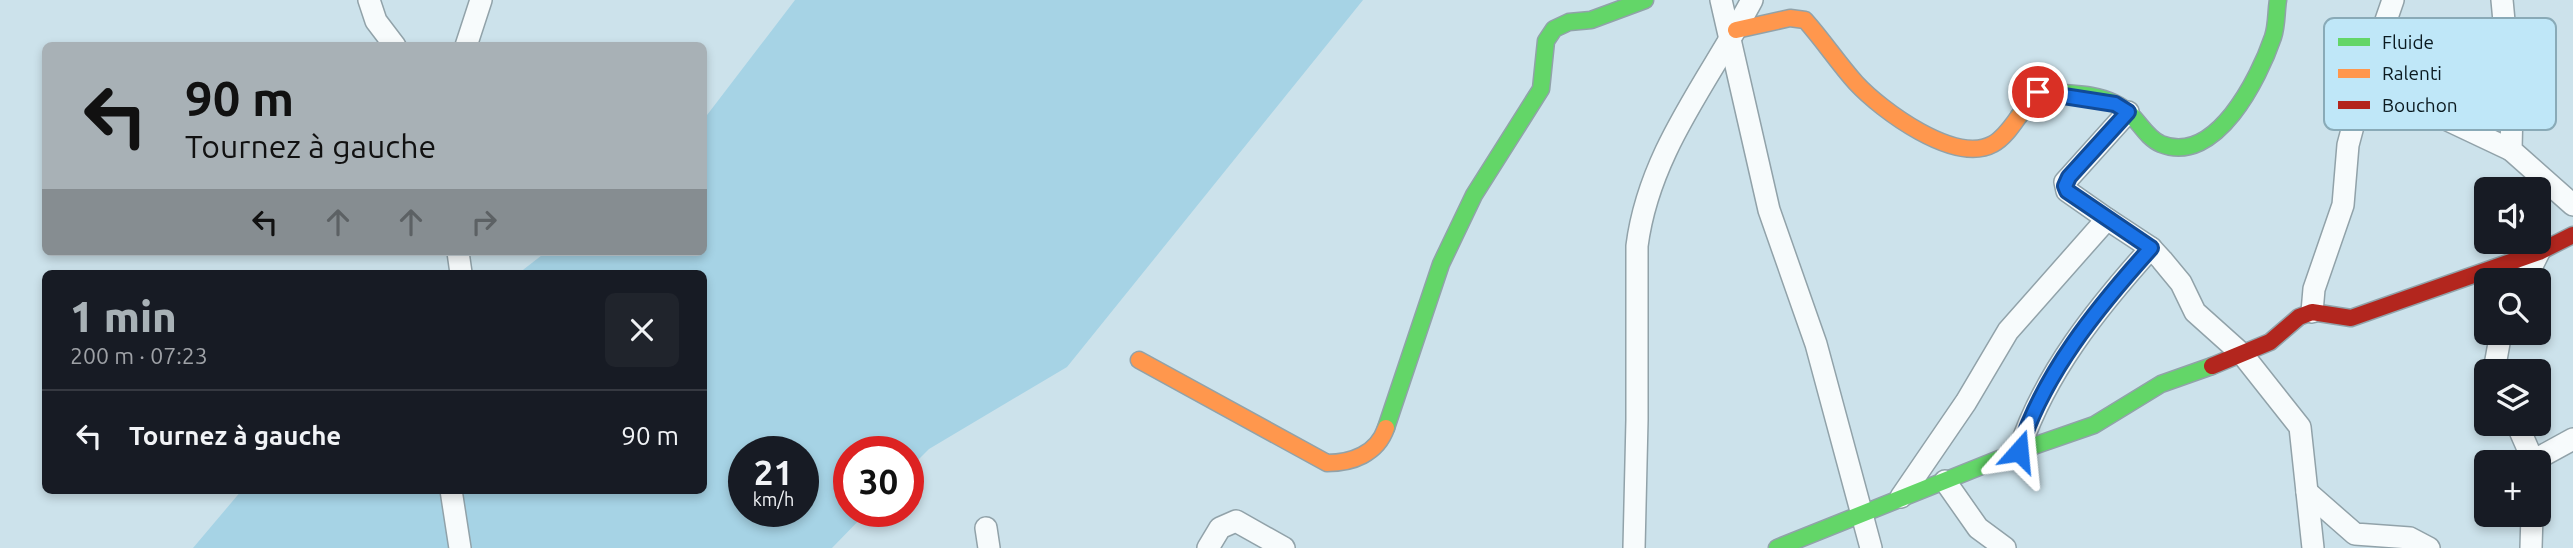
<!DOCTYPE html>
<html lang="fr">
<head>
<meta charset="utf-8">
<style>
  body { margin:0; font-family:Ubuntu,sans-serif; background:#20242c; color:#f1f3f6; height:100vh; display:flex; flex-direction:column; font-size:26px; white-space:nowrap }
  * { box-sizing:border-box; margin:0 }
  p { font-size:23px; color:#9ea1a6 }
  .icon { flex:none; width:38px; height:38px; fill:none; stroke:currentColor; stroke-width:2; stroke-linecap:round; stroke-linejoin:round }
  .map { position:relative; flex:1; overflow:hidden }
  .details { position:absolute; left:42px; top:270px; width:665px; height:224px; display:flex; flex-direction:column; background:#171b24; border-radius:10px; box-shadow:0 4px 10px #0003 }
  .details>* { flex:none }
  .guide { position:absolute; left:42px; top:42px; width:665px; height:214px; border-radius:10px; box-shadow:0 4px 10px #0003; background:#a8b1b6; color:#111; overflow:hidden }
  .fabs { position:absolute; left:2474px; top:177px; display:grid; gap:14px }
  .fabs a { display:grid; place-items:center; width:77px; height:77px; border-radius:10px; background:#171b24; box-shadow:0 4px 10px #0003; font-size:35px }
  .speed { position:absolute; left:728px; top:436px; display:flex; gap:14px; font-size:35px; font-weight:700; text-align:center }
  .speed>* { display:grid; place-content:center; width:91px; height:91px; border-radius:50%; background:#171b24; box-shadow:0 4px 10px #0003; line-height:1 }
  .speed small { font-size:18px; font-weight:400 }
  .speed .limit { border:10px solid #d22; background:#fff; color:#111 }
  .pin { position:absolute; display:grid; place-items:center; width:60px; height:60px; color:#fff; margin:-30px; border:4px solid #fff; border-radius:50%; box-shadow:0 2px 7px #0007 }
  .me { position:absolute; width:77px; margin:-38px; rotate:18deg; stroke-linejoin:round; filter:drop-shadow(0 0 5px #0008) }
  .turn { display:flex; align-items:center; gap:24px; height:147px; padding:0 28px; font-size:32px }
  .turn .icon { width:91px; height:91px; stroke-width:2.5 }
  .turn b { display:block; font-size:49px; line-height:60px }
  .lanes { display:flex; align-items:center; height:66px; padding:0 28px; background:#0003; justify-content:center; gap:35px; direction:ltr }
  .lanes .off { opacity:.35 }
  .round { display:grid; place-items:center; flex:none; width:74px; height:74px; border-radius:10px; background:#20242c }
  .headline { display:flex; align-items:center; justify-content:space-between; height:119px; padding:0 28px }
  h1 { font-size:42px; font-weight:800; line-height:52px; color:#a8b1b6 }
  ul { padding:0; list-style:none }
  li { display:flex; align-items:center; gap:21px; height:91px; padding:0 28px; border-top:2px solid #363941 }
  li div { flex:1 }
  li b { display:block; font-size:26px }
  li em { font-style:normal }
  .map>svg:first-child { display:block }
</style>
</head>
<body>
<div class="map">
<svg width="2573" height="548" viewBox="0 0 2573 548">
  <rect width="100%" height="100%" fill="#cce2eb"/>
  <path fill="#a6d3e5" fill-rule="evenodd" d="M795,0H1363L1067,367L929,449L908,470V452H849V511H868L832,548H193L242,490H704V273H519L546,252H704V119ZM744,452H803V511H744Z"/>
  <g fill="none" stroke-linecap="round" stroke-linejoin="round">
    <defs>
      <g id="street">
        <polyline points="369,0 376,21 395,46"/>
        <polyline points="1721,0 1769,210 1816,344 1871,548"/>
        <polyline points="2502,0 2512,106 2511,150 2573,205"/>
        <polyline points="466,46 481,0"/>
        <polyline points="2365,81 2511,150"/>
        <polyline points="2107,219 2067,191 2065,182 2128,112"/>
        <polyline points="458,252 461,273"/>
        <polyline points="2525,280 2539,252"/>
        <polyline points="2312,312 2314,289 2343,205 2348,145 2365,81 2393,0"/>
        <polyline points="2494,371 2501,332"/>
        <polyline points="2517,424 2528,449 2529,462"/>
        <path d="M2019,451C2044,374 2097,308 2151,248"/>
        <polyline points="2531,462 2573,439"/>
        <polyline points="1945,481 1978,528 2005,548"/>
        <polyline points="451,490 460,548"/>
        <polyline points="2307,492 2355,534 2410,538 2429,548"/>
        <polyline points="1901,497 1966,402 2008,331 2107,219 2151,248 2162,260 2181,283 2195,312 2243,355 2300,427 2313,548"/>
        <polyline points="986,528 989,548"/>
        <polyline points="1208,548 1220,528 1236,521 1284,548"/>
        <path d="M1634,548L1637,420V246C1649,152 1709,81 1752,0"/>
        <polyline points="2531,548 2532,514"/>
      </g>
      <g id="fast">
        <path d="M2019,116L2038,92C2067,93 2108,92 2130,114C2140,123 2147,138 2161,144C2216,166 2259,78 2273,37C2277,25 2276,12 2278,0"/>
        <polyline points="1386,428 1441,264 1474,195 1541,89 1546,41 1554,29 1569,22 1591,20 1645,0"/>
        <polyline points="1777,548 2019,451 2094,425 2161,384 2212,366"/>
      </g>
      <g id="slow">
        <path d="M1736,30L1790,18L1805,20C1823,40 1838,63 1856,83C1881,110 1955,165 1993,144C2004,138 2012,126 2019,116"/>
        <path d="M1139,360L1327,463C1352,463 1377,454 1386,428"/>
      </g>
      <polyline id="jam" points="2212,366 2270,342 2299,317 2312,312 2351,318 2539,252 2573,235"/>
    </defs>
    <use href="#street" stroke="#91a2a9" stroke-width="24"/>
    <use href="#fast" stroke="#91a2a9" stroke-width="19"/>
    <use href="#slow" stroke="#91a2a9" stroke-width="19"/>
    <use href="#jam" stroke="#91a2a9" stroke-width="19"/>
    <use href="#street" stroke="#f7fbfc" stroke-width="21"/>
    <use href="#fast" stroke="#63d668" stroke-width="16"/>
    <use href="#slow" stroke="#ff974d" stroke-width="16"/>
    <use href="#jam" stroke="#b3261e" stroke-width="16"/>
  </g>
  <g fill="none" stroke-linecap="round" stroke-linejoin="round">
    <defs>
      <path id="route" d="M2019,451C2043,374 2097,308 2151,248L2067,191L2065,186L2069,177L2128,112L2115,104L2038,92"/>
    </defs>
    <use href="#route" stroke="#114b97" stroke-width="18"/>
    <use href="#route" stroke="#1a73e8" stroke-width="12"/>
  </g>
  <rect x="2324" y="18" width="232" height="112" rx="10" fill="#bfe7f8" stroke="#89aab7" stroke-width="2"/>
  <rect x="2338" y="38" width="32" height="8" fill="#63d668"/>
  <rect x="2338" y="69" width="32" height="9" fill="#ff974d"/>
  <rect x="2338" y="101" width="32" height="8" fill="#b3261e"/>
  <g font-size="19" fill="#0b1a20">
    <text x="2382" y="49">Fluide</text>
    <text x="2382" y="80">Ralenti</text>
    <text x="2382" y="112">Bouchon</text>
  </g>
</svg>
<div class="fabs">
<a><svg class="icon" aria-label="sound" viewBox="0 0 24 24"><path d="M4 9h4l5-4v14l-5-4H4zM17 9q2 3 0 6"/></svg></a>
<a><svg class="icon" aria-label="search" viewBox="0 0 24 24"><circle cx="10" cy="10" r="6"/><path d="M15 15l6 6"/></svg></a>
<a><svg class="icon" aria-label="layers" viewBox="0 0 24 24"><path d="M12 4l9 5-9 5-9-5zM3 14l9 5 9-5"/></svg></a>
<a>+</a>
</div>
<div class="speed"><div>21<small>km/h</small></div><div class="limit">30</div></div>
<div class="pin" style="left:2038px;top:92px;background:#d93025"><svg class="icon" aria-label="arrive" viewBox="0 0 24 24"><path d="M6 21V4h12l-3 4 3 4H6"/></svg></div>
<svg class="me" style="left:2019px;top:451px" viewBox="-20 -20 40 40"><path d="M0-17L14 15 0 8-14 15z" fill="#1a73e8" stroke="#fff" stroke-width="4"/></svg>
<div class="guide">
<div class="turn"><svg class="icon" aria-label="left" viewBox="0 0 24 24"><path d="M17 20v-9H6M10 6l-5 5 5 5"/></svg><div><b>90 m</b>Tournez à gauche</div></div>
<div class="lanes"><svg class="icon" aria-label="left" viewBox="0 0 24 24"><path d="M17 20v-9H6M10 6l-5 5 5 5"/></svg><svg class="icon off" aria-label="ahead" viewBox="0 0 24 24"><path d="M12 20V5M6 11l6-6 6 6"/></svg><svg class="icon off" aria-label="ahead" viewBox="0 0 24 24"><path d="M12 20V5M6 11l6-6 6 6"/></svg><svg class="icon off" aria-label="right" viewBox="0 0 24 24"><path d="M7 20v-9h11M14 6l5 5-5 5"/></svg></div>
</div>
<section class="details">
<div class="headline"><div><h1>1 min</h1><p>200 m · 07:23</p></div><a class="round"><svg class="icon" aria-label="close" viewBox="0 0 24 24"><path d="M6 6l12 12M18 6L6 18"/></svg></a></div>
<ul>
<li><svg class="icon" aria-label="left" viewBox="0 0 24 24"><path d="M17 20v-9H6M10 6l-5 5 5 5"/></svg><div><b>Tournez à gauche</b></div><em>90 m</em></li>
</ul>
</section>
</div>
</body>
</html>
